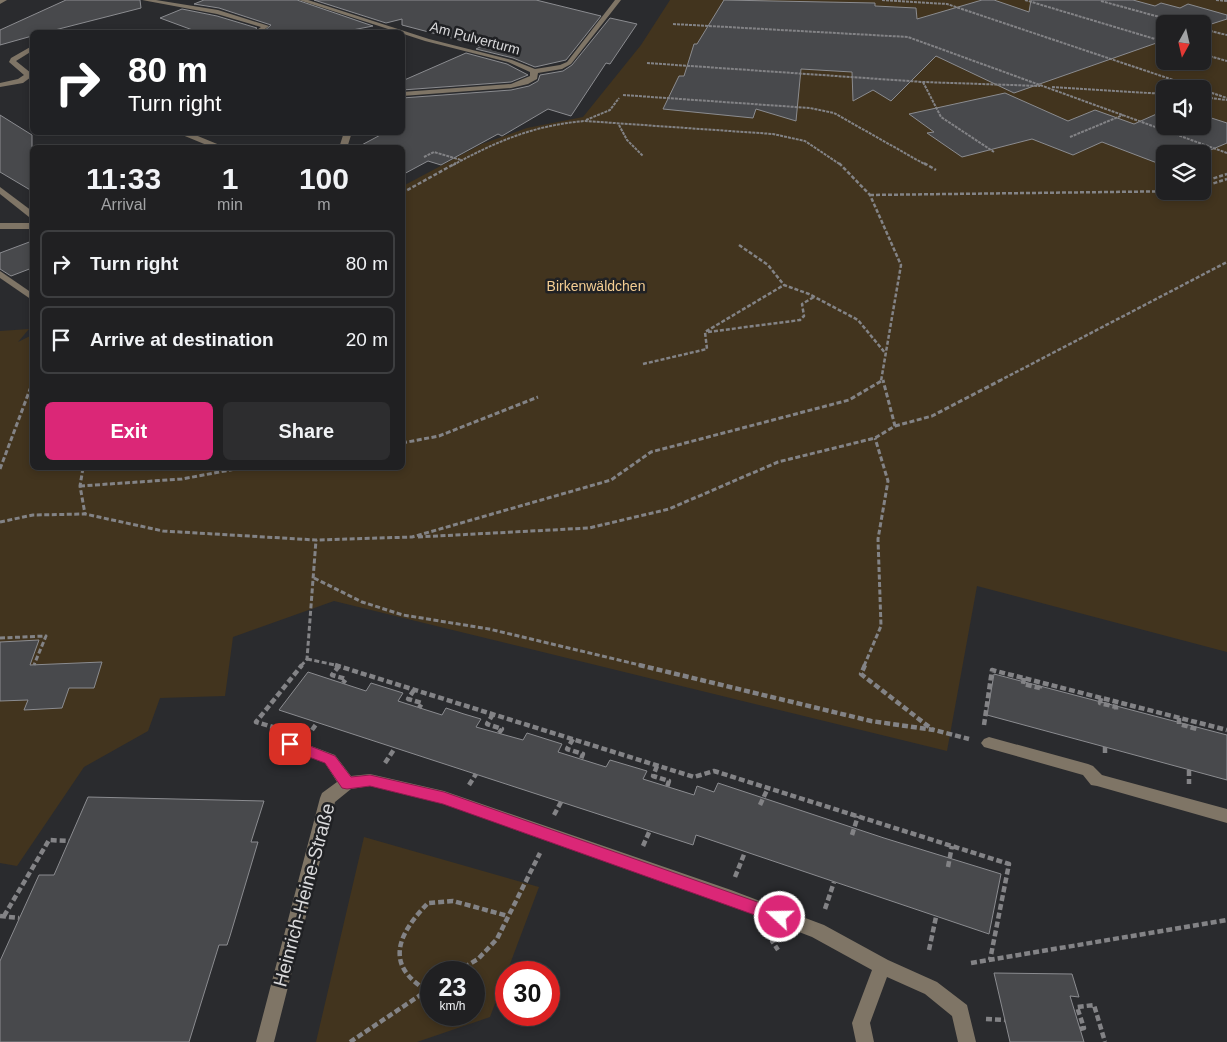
<!DOCTYPE html>
<html lang="en">
<head>
<meta charset="utf-8">
<style>
  body { margin:0; font-family:Helvetica,sans-serif; background:#2d2d2f; color:#f1f3f6; height:100vh; display:flex; flex-direction:column; font-size:19px; white-space:nowrap }
  * { box-sizing:border-box; margin:0 }
  p { font-size:16px; color:#a2a3a5 }
  .icon { flex:none; width:28px; height:28px; fill:none; stroke:currentColor; stroke-width:2; stroke-linecap:round; stroke-linejoin:round }
  .map { position:relative; flex:1; overflow:hidden }
  .drawer { position:absolute; left:30px; top:145px; width:375px; height:325px; display:flex; flex-direction:column; background:#202022; border-radius:8px; box-shadow:0 2px 8px #0003,0 0 0 1px #3d3e40 }
  .drawer>* { flex:none }
  .banner { position:absolute; left:30px; top:30px; width:375px; height:105px; border-radius:8px; box-shadow:0 2px 8px #0003,0 0 0 1px #3d3e40; background:#202124; color:#fff; overflow:hidden }
  .needle { width:32px; rotate:188deg }
  .buttons { position:absolute; left:1156px; top:15px; display:grid; gap:10px }
  .buttons a { display:grid; place-items:center; width:55px; height:55px; border-radius:8px; background:#202022; box-shadow:0 2px 8px #0003,0 0 0 1px #3d3e40; font-size:25px }
  .speed { position:absolute; left:420px; top:961px; display:flex; gap:10px; font-size:25px; font-weight:700; text-align:center }
  .speed>* { display:grid; place-content:center; width:65px; height:65px; border-radius:50%; background:#202022; box-shadow:0 2px 8px #0003,0 0 0 1px #3d3e40; line-height:1 }
  .speed small { font-size:12px; font-weight:400 }
  .speed .limit { border:8px solid #d22; background:#fff; color:#111 }
  .pin { position:absolute; display:grid; place-items:center; width:42px; height:42px; color:#fff; margin:-21px; border-radius:10px; box-shadow:0 2px 8px #0006 }
  .me { position:absolute; width:55px; margin:-28px; rotate:291deg; stroke-linejoin:round; filter:drop-shadow(0 0 4px #0008) }
  .turn { display:flex; align-items:center; gap:18px; height:105px; padding:0 15px; font-size:22px }
  .turn .icon { width:65px; height:65px; stroke-width:2.5 }
  .turn b { display:block; font-size:35px; line-height:42px }
  .eta { display:flex; justify-content:space-evenly; align-items:center; height:85px; text-align:center }
  .eta b { font-size:30px; font-weight:700; line-height:35px }
  .primary-button { display:flex; gap:10px; margin-top:auto; padding:10px 15px }
  .primary-button a { flex:1; height:58px; border-radius:8px; background:#db2777; color:#fff; font-size:20px; font-weight:700; line-height:58px; text-align:center }
  .primary-button a+a { background:#2d2d2f; color:#f1f3f6 }
  ul { padding:0; list-style:none }
  li { display:flex; align-items:center; gap:15px; height:68px; margin:0 10px 8px; padding:0 5px; border:2px solid #3d3e40; border-radius:8px }
  li div { flex:1 }
  li b { display:block; font-size:19px }
  li em { font-style:normal }
  .map>svg:first-child { display:block }
</style>
</head>
<body>
<div class="map">
<svg width="1227" height="1042" viewBox="0 0 1227 1042">
  <rect width="100%" height="100%" fill="#2a2b2e"/>
  <g fill="#42341e" fill-rule="evenodd">
    <path d="M670,0H1227V652L977,586L947,751L334,601L233,637L225,696L160,698L148,731L84,767L17,866L0,863V331L29,329L18,342L32,335V468H402L403,186L482,144L527,128L583,117L641,45ZM1165,24H1202V61H1165ZM1165,89H1202V126H1165ZM1165,154H1202V191H1165Z"/>
    <path d="M364,837L539,887L490,1017L417,1042H316ZM431,972H474V1015H431Z"/>
  </g>
  <g fill="#48494c" stroke="#8b8c90">
    <polygon points="66,0 140,0 141,8 47,32 32,32 32,36 0,45 0,30"/>
    <polygon points="204,0 297,0 373,26 342,32 263,32 271,25 219,8 194,4"/>
    <polygon points="314,0 536,0 601,16 566,60 535,67 513,58 476,49 482,46 402,25 402,19 386,23"/>
    <polygon points="724,0 875,3 875,6 916,8 917,19 982,0 994,0 1029,12 1031,0 1133,0 1155,6 1161,3 1180,8 1188,4 1227,15 1227,19 1202,27 1202,24 1165,24 1165,40 1014,93 936,56 891,101 873,90 853,101 852,72 801,69 796,121 756,109 753,118 663,109 679,76 684,76 694,44 697,44"/>
    <polygon points="182,9 217,16 257,28 252,32 198,32 160,18"/>
    <polygon points="610,18 637,24 610,64 606,63 571,116 548,109 502,136 498,134 441,165 428,161 402,175 402,148 356,148 386,132 402,132 402,98 511,90 529,86 538,81 540,75 563,71 572,65"/>
    <polygon points="466,53 507,64 528,75 511,82 402,90 402,81"/>
    <polygon points="1005,93 1068,121 1095,110 1134,124 1161,112 1165,113 1165,126 1202,126 1202,115 1227,123 1227,143 1201,154 1165,154 1165,166 1102,142 1073,155 1032,139 962,157 927,133 934,132 909,114"/>
    <polygon points="0,115 32,135 32,191 0,172"/>
    <polygon points="32,241 32,268 11,276 0,269 0,253"/>
    <polygon points="39,640 30,665 102,662 94,688 69,688 62,708 24,710 28,700 0,701 0,642"/>
    <polygon points="308,672 366,691 371,683 403,693 398,701 442,715 446,708 464,714 481,719 476,727 523,740 527,733 562,744 558,752 606,767 610,760 647,771 643,779 694,795 697,786 714,792 718,783 884,838 1001,874 989,934 696,835 693,845 279,710"/>
    <polygon points="994,674 1227,735 1227,780 987,715"/>
    <polygon points="88,797 264,801 251,842 258,842 230,936 227,945 219,945 189,1042 0,1042 0,961 39,875 54,875"/>
    <polygon points="994,973 1072,974 1079,997 1070,996 1084,1042 1010,1042"/>
  </g>
  <g fill="none" stroke-linecap="round" stroke-linejoin="round">
    <g stroke="#838386" stroke-width="2" stroke-dasharray="3 1" stroke-linecap="butt">
      <polyline points="882,0 947,4 1227,98"/>
      <polyline points="1025,0 1165,42"/>
      <polyline points="1216,0 1227,1"/>
      <polyline points="1101,1 1185,24"/>
      <polyline points="673,24 908,37 1227,153"/>
      <polyline points="1202,29 1227,35"/>
      <polyline points="1202,54 1227,61"/>
      <polyline points="647,63 923,82 1040,86"/>
      <polyline points="923,82 941,117 994,152"/>
      <polyline points="1052,87 1165,94"/>
      <polyline points="623,95 810,108 834,113 926,165"/>
      <polyline points="1202,97 1227,100"/>
      <polyline points="586,120 610,110 619,98"/>
      <polyline points="619,125 627,140 643,156"/>
      <polyline points="1070,137 1123,115"/>
      <polyline points="424,157 434,152 461,160"/>
      <path d="M453,165C497,141 535,125 585,121L773,134L805,141L841,165"/>
    </g>
    <g stroke="#838386" stroke-width="2.5" stroke-dasharray="4 2" stroke-linecap="butt">
      <polyline points="839,163 870,195 901,265 881,381"/>
      <polyline points="924,163 936,170"/>
      <polyline points="1202,182 1227,174"/>
      <polyline points="1202,187 1227,179"/>
      <polyline points="402,193 456,163"/>
      <polyline points="870,195 1189,191"/>
      <polyline points="739,245 768,265 784,285 809,294 858,320 886,354"/>
      <polyline points="708,332 800,320 804,316 802,304 814,297"/>
      <polyline points="643,364 707,349 705,332 784,285"/>
      <polyline points="999,381 1227,262"/>
    </g>
    <g stroke="#838386" stroke-width="3" stroke-dasharray="5 2.5" stroke-linecap="butt">
      <polyline points="895,426 932,416 1001,380"/>
      <polyline points="402,443 439,436 538,397"/>
      <polyline points="83,468 80,486 85,514"/>
      <polyline points="0,469 32,384"/>
      <polyline points="80,486 182,479 241,468"/>
      <polyline points="0,522 33,515 85,514 163,531 316,540 412,537 611,480 651,452 849,400 883,380"/>
      <polyline points="418,537 589,528 669,509 778,462 875,438 895,426 883,380"/>
      <polyline points="314,578 362,602 403,615 489,629 644,666"/>
      <polyline points="0,638 46,636 34,665"/>
      <polyline points="307,659 340,666"/>
      <polyline points="301,666 307,659 316,540"/>
      <polyline points="864,666 881,626 878,539 888,481 875,438"/>
    </g>
    <g stroke="#838386" stroke-width="4.5" stroke-dasharray="6 3" stroke-linecap="butt">
      <polyline points="335,665 694,777 714,771 1009,864 990,960"/>
      <polyline points="639,665 871,721 934,730 969,739"/>
      <polyline points="865,665 861,674 933,730"/>
      <polyline points="339,666 332,675 346,679 343,683"/>
      <polyline points="1024,678 1023,684 1040,688 1040,690"/>
      <polyline points="414,690 408,699 422,703 419,708"/>
      <polyline points="1101,698 1100,703 1116,707 1116,710"/>
      <polyline points="493,714 487,724 502,729 499,733"/>
      <polyline points="1179,718 1179,724 1197,729 1197,731"/>
      <polyline points="984,725 992,670 1227,730"/>
      <polyline points="276,728 256,722 302,665"/>
      <polyline points="312,730 317,723"/>
      <polyline points="573,739 567,749 583,754 581,759"/>
      <polyline points="1105,747 1105,755"/>
      <polyline points="385,763 395,748"/>
      <polyline points="657,766 653,776 669,781 667,787"/>
      <polyline points="1189,770 1189,784"/>
      <polyline points="469,785 476,774"/>
      <polyline points="760,805 768,788"/>
      <polyline points="554,815 561,802"/>
      <polyline points="852,835 858,816"/>
      <polyline points="643,846 650,830"/>
      <polyline points="948,867 952,846"/>
      <polyline points="735,877 745,852"/>
      <polyline points="825,909 834,882"/>
      <polyline points="0,916 19,918"/>
      <polyline points="4,916 49,840 69,841"/>
      <polyline points="773,938 772,941 778,950"/>
      <polyline points="929,950 936,917"/>
      <polyline points="971,963 1227,920"/>
      <polyline points="456,972 478,959 497,939 540,853"/>
      <path d="M426,991C420,986 413,981 408,975C387,950 410,922 428,903L453,901L508,916"/>
      <polyline points="986,1019 1005,1020"/>
      <polyline points="1080,1029 1084,1028 1077,1007 1094,1005 1105,1042"/>
      <polyline points="350,1042 431,988"/>
    </g>
    <g fill="#7f7566" fill-rule="evenodd">
      <polygon points="0,0 7,0 0,4"/>
      <polygon points="142,0 156,0 218,10 269,26 261,32 254,32 261,27 217,14"/>
      <polygon points="299,0 308,0 429,39 512,60 535,69 560,65 567,62 615,0 621,0 571,64 562,69 538,73 537,79 528,84 511,88 402,96 402,92 511,84 530,76 530,72 508,62 425,41"/>
      <polygon points="85,30 106,30 109,32 82,32"/>
      <polygon points="32,46 32,51 16,61 31,73 31,77 23,83 0,87 0,83 18,79 24,75 9,62 11,58"/>
      <polygon points="175,132 188,132 227,148 214,148"/>
      <polygon points="344,132 352,132 347,148 339,148"/>
      <polygon points="0,187 32,211 32,218 29,217 0,194"/>
      <rect x="0" y="223" width="32" height="6"/>
      <polygon points="0,271 32,293 32,300 0,278"/>
      <polygon points="989,737 1088,764 1093,766 1102,775 1227,809 1227,823 1097,786 1091,785 1083,775 984,747 981,743 984,739"/>
      <polygon points="290,738 335,755 351,776 370,774 444,791 731,890 824,925 888,960 937,982 967,1005 976,1042 958,1042 952,1016 925,994 887,977 870,1023 874,1042 856,1042 852,1023 872,970 812,937 729,905 444,804 370,786 351,789 335,802 274,1042 256,1042 320,798 322,793 337,782 325,763 285,748 282,744 285,740"/>
    </g>
  </g>
  <polygon fill="#db2777" stroke="#8e194d" points="290,738 335,756 351,777 370,775 444,792 780,910 786,912 788,917 786,922 780,924 443,804 370,786 347,789 342,788 325,763 285,748 283,744 285,740"/>
  <g text-anchor="middle" dominant-baseline="central" stroke-width="5" stroke-linejoin="round" paint-order="stroke">
    <g font-size="14" fill="#d9d9db" stroke="#202124">
      <text transform="translate(475 38) rotate(15)">Am Pulverturm</text>
    </g>
    <g font-size="14" fill="#f4cd92" stroke="#202124">
      <text x="596" y="286">Birkenwäldchen</text>
    </g>
    <g font-size="19" fill="#d9d9db" stroke="#202124">
      <text transform="translate(304 895) rotate(-75)">Heinrich-Heine-Straße</text>
    </g>
  </g>
</svg>
<div class="buttons">
<a><svg class="needle" viewBox="-14 -14 28 28"><path d="M0-13l5 13h-10z" fill="#e53935"/><path d="M0 13l5-13h-10z" fill="#a2a3a5"/></svg></a>
<a><svg class="icon" aria-label="sound" viewBox="0 0 24 24"><path d="M4 9h4l5-4v14l-5-4H4zM17 9q2 3 0 6"/></svg></a>
<a><svg class="icon" aria-label="layers" viewBox="0 0 24 24"><path d="M12 4l9 5-9 5-9-5zM3 14l9 5 9-5"/></svg></a>
</div>
<div class="speed"><div>23<small>km/h</small></div><div class="limit">30</div></div>
<div class="pin" style="left:290px;top:744px;background:#d93025"><svg class="icon" aria-label="arrive" viewBox="0 0 24 24"><path d="M6 21V4h12l-3 4 3 4H6"/></svg></div>
<svg class="me" style="left:780px;top:917px" viewBox="-20 -20 40 40"><circle r="17" fill="#db2777" stroke="#fff" stroke-width="3"/><path d="M0-11L8 9 0 5-8 9z" fill="#fff"/></svg>
<div class="banner">
<div class="turn"><svg class="icon" aria-label="right" viewBox="0 0 24 24"><path d="M7 20v-9h11M14 6l5 5-5 5"/></svg><div><b>80 m</b>Turn right</div></div>
</div>
<section class="drawer">
<div class="eta">
<div><b>11:33</b><p>Arrival</p></div>
<div><b>1</b><p>min</p></div>
<div><b>100</b><p>m</p></div>
</div>
<ul>
<li><svg class="icon" aria-label="right" viewBox="0 0 24 24"><path d="M7 20v-9h11M14 6l5 5-5 5"/></svg><div><b>Turn right</b></div><em>80 m</em></li>
<li><svg class="icon" aria-label="arrive" viewBox="0 0 24 24"><path d="M6 21V4h12l-3 4 3 4H6"/></svg><div><b>Arrive at destination</b></div><em>20 m</em></li>
</ul>
<div class="primary-button"><a>Exit</a><a>Share</a></div>
</section>
</div>
</body>
</html>
